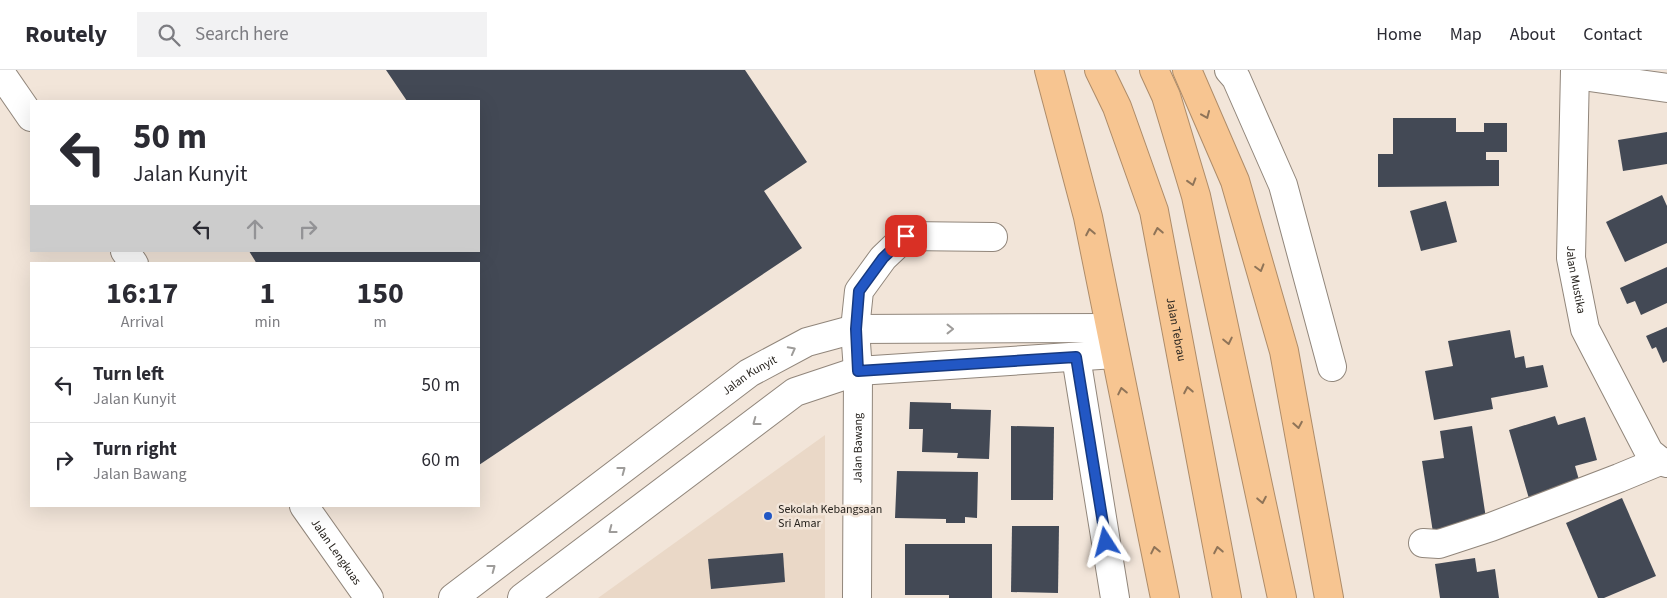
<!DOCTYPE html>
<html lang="en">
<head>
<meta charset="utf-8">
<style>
  body { margin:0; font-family:"Source Sans 3",sans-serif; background:#f2f2f3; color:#2b2b33; height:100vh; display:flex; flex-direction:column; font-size:19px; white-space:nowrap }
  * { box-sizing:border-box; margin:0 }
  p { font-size:16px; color:#7c7c81 }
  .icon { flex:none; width:28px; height:28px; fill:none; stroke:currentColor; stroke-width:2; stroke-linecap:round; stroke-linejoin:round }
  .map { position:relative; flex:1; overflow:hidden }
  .side { position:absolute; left:30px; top:192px; width:450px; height:245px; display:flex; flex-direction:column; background:#fff; border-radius:0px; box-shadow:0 5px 20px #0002 }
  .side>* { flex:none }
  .guide { position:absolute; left:30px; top:30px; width:450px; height:152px; border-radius:0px; box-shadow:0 5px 20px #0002; background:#fff; color:#2b2b33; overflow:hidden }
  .pin { position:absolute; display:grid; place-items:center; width:42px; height:42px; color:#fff; margin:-21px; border-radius:10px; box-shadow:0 2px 8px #0006 }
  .me { position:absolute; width:55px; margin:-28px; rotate:351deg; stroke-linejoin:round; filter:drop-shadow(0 0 4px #0008) }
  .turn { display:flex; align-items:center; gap:18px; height:105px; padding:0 20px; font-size:22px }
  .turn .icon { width:65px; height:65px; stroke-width:2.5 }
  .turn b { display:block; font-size:35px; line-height:42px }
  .lanes { display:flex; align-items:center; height:48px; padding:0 20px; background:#0003; justify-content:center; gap:25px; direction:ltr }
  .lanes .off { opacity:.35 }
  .eta { display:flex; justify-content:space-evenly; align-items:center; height:85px; text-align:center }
  .eta b { font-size:30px; font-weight:700; line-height:35px }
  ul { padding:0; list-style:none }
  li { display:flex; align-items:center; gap:15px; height:75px; padding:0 20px; border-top:1px solid #e1e1e2 }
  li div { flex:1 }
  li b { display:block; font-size:19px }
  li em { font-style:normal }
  header { display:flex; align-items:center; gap:30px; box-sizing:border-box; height:70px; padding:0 25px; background:#fff; border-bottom:1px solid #e1e1e2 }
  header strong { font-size:24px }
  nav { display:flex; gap:28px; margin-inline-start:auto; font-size:18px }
  .search { width:350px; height:45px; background:#f2f2f3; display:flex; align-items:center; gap:12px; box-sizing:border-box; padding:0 18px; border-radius:0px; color:#7c7c81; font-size:19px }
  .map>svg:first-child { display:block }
</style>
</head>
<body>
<header>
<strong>Routely</strong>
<div class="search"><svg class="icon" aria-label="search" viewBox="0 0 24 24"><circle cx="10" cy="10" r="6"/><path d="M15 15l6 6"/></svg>Search here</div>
<nav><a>Home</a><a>Map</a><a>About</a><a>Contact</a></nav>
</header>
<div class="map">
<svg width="1667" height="528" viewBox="0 0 1667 528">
  <rect width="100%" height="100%" fill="#f2e5d9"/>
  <polygon fill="#ead8c7" points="825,365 825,528 598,528"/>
  <g fill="#434955">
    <polygon points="386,0 745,0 807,92 764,121 802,178 479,395 479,194 257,194 249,181 479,181 479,31 407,31"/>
    <polygon points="1393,48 1456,48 1456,62 1484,62 1484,53 1507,53 1507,82 1486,82 1486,90 1499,90 1499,116 1378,117 1378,84 1393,84"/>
    <polygon points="1667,62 1667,94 1623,101 1618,70"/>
    <polygon points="1662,125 1667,136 1667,173 1625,192 1606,152"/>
    <polygon points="1446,131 1457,172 1421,181 1410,141"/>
    <polygon points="1667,197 1667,233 1641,245 1635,231 1627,234 1620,218"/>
    <polygon points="1667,257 1667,291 1663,293 1656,277 1652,279 1646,266"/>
    <polygon points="1510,260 1515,288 1524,286 1526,298 1543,295 1548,317 1491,328 1493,339 1434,350 1425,301 1453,296 1448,271"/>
    <polygon points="910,332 951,333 951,339 991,340 989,389 957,388 958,383 922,382 923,359 909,359"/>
    <polygon points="1555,346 1558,355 1585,347 1597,390 1575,396 1581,417 1530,432 1509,360"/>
    <polygon points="1011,356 1054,357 1053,430 1011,430"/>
    <polygon points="1472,356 1487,455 1434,469 1422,391 1444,388 1440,361"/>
    <polygon points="897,401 978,402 977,448 965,447 965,453 946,453 946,449 895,448"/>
    <polygon points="1622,428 1656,506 1604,528 1598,528 1566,453"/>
    <polygon points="1012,456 1059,456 1058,523 1011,522"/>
    <polygon points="905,474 992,474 992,528 949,528 949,525 905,525"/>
    <polygon points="783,483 785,512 711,519 708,489"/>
    <polygon points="1475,488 1477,502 1495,499 1499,528 1440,528 1435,494"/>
  </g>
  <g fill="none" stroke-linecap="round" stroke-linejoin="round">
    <defs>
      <g id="minor">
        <polyline points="1229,0 1236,8 1283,115 1332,297"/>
        <path id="s1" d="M1575,0L1571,188L1585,259L1649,382L1660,391L1667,393"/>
        <polyline points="0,2 31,47"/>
        <polyline points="1575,5 1667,18"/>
        <polyline points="125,181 134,194"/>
        <polyline points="1076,287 1115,528"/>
        <path id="s2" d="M304,436L369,528"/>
        <polyline points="1423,473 1439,474 1491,457 1619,408 1660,391"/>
        <path id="s3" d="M453,528L749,303L807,272L855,259L1110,258"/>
        <polyline points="522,528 795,322 858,301 1115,284"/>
        <path id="s4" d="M857,528L858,301L855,259L859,221L883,188L906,166L993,167"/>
      </g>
      <g id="highway">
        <polyline points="1049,0 1088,147 1165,528"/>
        <path id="s5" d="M1099,0L1117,37L1154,141L1227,528"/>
        <polyline points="1154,0 1166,26 1196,126 1282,528"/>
        <polyline points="1187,0 1235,111 1284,281 1329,528"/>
      </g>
    </defs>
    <use href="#minor" stroke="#91867b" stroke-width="30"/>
    <use href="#highway" stroke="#ae8c69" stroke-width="30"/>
    <use href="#minor" stroke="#fff" stroke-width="28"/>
    <use href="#highway" stroke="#f7c591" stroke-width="28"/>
  </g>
  <defs><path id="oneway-chevron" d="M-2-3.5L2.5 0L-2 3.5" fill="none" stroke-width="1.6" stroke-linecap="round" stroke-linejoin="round" transform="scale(1.25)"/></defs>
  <g stroke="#8f7458">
    <use href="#oneway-chevron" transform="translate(1206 45) rotate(67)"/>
    <use href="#oneway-chevron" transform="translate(1192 112) rotate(73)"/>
    <use href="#oneway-chevron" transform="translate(1158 161) rotate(-101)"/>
    <use href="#oneway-chevron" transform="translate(1090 162) rotate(-101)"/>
    <use href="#oneway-chevron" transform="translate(1260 198) rotate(74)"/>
    <use href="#oneway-chevron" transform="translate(1228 271) rotate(78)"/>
    <use href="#oneway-chevron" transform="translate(1188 320) rotate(-101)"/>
    <use href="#oneway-chevron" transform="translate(1122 321) rotate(-102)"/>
    <use href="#oneway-chevron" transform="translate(1298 355) rotate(80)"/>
    <use href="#oneway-chevron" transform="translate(1262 430) rotate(79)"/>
    <use href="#oneway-chevron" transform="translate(1155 480) rotate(-102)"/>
    <use href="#oneway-chevron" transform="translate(1218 480) rotate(-101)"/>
  </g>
  <g stroke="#9e9c9a">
    <use href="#oneway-chevron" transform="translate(950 259)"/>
    <use href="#oneway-chevron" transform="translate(792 280) rotate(-28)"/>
    <use href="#oneway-chevron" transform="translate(756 352) rotate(143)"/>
    <use href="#oneway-chevron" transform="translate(622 400) rotate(-37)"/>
    <use href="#oneway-chevron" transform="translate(612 460) rotate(143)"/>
    <use href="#oneway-chevron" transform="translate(492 498) rotate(-37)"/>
  </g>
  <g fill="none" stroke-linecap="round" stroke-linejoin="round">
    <defs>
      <polyline id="route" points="906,166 883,188 859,221 856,259 858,301 1076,287 1106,472"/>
    </defs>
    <use href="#route" stroke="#16397f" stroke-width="12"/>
    <use href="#route" stroke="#2257c4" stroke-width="9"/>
  </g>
  <circle fill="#2257c4" stroke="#f2e5d9" stroke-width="2" cx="768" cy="446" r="5"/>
  <g text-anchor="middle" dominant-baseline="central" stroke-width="5" stroke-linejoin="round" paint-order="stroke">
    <g font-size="12" fill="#27231e" stroke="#f2e5d9">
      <text stroke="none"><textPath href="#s1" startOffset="210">Jalan Mustika</textPath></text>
      <text stroke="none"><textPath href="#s5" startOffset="272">Jalan Tebrau</textPath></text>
      <text stroke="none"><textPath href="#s3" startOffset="371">Jalan Kunyit</textPath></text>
      <text stroke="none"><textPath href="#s4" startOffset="150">Jalan Bawang</textPath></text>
      <text stroke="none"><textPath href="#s2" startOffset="56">Jalan Lengkuas</textPath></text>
    </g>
    <g font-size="12" fill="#27231e" stroke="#f2e5d9" text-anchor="start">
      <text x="778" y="439">Sekolah Kebangsaan<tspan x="778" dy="14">Sri Amar</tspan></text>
    </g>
  </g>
</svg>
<div class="pin" style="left:906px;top:166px;background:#d93025"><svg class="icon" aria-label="arrive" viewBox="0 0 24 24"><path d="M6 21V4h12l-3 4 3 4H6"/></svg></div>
<svg class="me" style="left:1106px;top:472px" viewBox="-20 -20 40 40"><path d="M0-17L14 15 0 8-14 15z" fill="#2257c4" stroke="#fff" stroke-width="4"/></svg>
<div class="guide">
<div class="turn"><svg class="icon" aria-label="left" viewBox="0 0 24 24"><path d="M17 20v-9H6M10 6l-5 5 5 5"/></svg><div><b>50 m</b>Jalan Kunyit</div></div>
<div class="lanes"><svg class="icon" aria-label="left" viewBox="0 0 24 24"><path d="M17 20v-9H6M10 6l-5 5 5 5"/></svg><svg class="icon off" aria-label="ahead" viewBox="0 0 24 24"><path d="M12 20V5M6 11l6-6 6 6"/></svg><svg class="icon off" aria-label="right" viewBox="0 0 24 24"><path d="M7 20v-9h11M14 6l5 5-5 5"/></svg></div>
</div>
<section class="side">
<div class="eta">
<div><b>16:17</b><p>Arrival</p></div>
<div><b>1</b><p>min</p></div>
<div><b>150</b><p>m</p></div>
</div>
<ul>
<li><svg class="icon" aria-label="left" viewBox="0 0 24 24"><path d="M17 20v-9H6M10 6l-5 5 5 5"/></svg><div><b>Turn left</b><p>Jalan Kunyit</p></div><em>50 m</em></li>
<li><svg class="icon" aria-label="right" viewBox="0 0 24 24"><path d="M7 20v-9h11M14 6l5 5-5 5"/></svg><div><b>Turn right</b><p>Jalan Bawang</p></div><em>60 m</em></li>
</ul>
</section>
</div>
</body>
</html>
